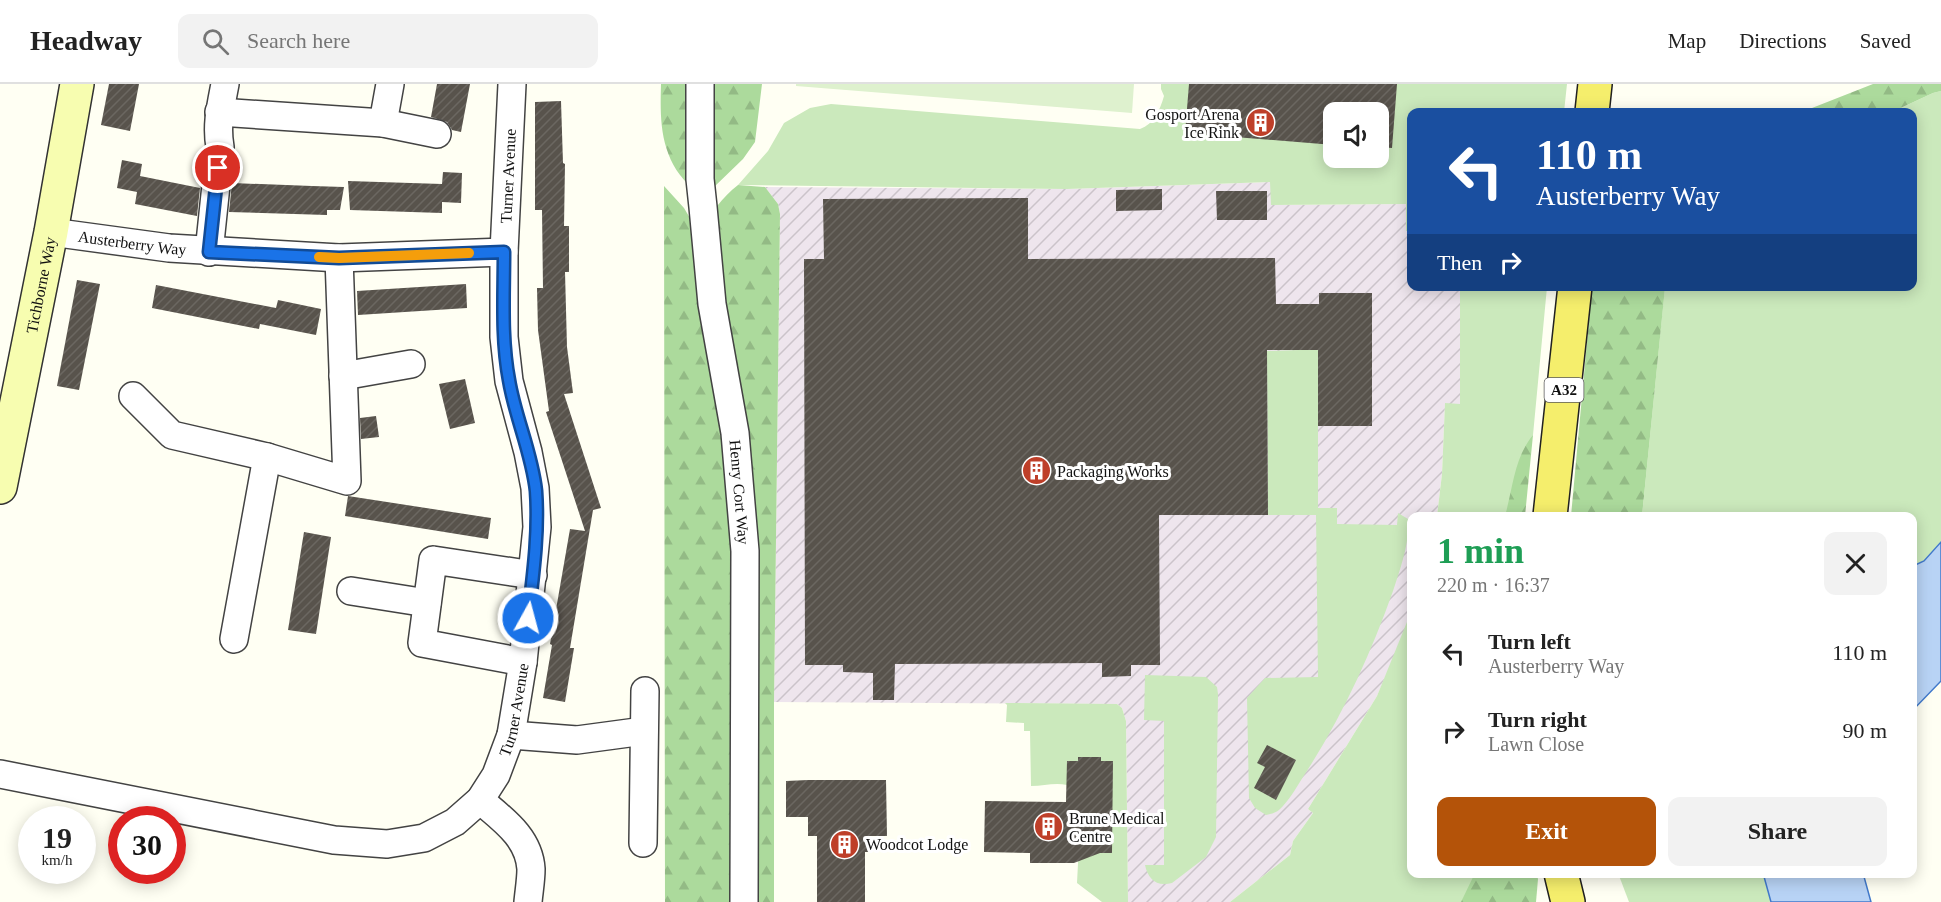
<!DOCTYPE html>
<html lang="en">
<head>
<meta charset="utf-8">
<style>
  body { margin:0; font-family:"Times New Roman",serif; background:#f2f2f2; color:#222; height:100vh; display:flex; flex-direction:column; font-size:22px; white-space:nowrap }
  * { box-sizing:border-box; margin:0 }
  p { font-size:20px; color:#767676 }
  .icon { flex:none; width:33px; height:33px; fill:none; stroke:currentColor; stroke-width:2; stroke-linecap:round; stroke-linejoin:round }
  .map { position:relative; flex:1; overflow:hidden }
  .sheet { position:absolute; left:1407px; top:428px; width:510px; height:366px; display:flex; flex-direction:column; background:#fff; border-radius:12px; box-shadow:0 3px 15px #0003 }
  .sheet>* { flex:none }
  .top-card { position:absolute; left:1407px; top:24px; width:510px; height:183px; border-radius:12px; box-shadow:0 3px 15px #0003; background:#1a4fa0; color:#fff; overflow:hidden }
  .buttons { position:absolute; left:1323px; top:18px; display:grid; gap:12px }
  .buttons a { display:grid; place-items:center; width:66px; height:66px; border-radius:12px; background:#fff; box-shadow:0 3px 15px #0003; font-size:30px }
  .speed { position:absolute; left:18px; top:722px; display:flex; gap:12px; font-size:30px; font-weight:700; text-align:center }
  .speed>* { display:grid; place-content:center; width:78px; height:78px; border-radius:50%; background:#fff; box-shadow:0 3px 15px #0003; line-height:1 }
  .speed small { font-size:15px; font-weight:400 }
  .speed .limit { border:9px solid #d22; background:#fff; color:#111 }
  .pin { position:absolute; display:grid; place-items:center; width:51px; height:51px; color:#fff; margin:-26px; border:3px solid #fff; border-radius:50%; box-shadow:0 2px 6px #0007 }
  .me { position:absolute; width:66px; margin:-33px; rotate:7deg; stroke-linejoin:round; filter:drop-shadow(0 0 4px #0008) }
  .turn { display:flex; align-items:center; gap:21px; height:126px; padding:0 30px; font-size:27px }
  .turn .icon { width:78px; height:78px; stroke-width:2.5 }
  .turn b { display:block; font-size:42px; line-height:51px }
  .then { display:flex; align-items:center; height:57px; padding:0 30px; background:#0003; gap:12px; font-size:22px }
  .round { display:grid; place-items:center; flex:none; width:63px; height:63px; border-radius:12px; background:#f2f2f2 }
  .summary { display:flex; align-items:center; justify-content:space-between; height:102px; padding:0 30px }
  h1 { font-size:36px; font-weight:800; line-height:45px; color:#1e9e55 }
  .button { display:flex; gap:12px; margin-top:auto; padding:12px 30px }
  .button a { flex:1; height:69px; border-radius:12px; background:#b45309; color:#fff; font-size:24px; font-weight:800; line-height:69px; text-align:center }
  .button a+a { background:#f2f2f2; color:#222 }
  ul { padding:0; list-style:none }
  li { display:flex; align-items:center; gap:18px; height:78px; padding:0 30px }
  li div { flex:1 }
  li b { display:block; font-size:22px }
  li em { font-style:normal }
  header { display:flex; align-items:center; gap:36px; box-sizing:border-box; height:84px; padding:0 30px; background:#fff; border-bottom:2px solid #e0e0e0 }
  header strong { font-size:28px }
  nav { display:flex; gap:33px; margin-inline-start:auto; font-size:21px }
  .search { width:420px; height:54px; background:#f2f2f2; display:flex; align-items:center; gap:15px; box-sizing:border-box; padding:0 21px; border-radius:12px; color:#767676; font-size:22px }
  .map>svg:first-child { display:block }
</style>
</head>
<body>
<header>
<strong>Headway</strong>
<div class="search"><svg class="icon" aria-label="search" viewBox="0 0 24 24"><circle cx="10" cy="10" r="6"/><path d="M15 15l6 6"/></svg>Search here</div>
<nav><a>Map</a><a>Directions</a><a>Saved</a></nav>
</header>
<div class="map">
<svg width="1941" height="818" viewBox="0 0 1941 818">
  <defs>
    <pattern id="industrial-furrows" width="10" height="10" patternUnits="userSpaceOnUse" patternTransform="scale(1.5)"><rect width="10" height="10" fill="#eee5ed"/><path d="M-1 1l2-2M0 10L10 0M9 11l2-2" fill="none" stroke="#cbc3ca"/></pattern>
    <pattern id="forest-firs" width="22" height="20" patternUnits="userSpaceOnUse" patternTransform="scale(1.5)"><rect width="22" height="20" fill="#acda9c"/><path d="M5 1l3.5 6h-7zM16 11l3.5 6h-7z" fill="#93ba85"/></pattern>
    <pattern id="building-hatch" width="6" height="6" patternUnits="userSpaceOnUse" patternTransform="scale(1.5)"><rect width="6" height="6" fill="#58534c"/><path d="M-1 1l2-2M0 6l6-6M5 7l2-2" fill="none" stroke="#6b6761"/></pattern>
  </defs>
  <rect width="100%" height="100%" fill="#fffff3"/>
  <polygon fill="url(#industrial-furrows)" points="1271,98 1272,121 1406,120 1406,147 1411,147 1412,202 1460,203 1460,320 1445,320 1442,390 1437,432 1412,432 1411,528 1401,556 1377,612 1308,725 1313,729 1293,757 1290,771 1230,818 1128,818 1126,637 1122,624 1117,620 774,618 780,130 778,120 765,103 1067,105"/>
  <g fill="#cbe9bc" fill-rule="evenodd">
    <path d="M1161,0H1567L1564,28H1412L1411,147H1406V120L1271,121L1270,98L1067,105L738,101L768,67L784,39L810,24L831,20L1140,45C1154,40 1160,26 1164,12L1161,5ZM1334,28H1378V74H1334Z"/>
    <polygon points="1941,7 1941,458 1924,477 1913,482 1912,432 1642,432 1665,203 1912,202 1912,28 1892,28 1933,9"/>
    <polygon points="1460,203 1547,203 1533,351 1508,423 1507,432 1437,432 1442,390 1445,319 1460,320"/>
    <path d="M1318,257V424H1337V440L1397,441L1398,429L1408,435C1410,459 1400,485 1393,507C1370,572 1341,635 1303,693C1296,704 1289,717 1279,726C1275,729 1271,730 1266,731L1255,724L1249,714L1247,614L1265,594L1318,593L1316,431H1268L1267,267L1299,266Z"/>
    <polygon points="1411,528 1412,789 1481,789 1466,818 1230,818 1290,771 1293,757 1313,729 1308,725 1377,612"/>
    <path d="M1145,591L1206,593L1217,603L1218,610L1216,753L1206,773L1172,799C1156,803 1148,795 1145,781H1164V637L1144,636Z"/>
    <path d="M1005,619L1117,620L1122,624L1126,637L1128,818H1102L1077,799L1079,760L1067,701C1055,698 1044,702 1031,702L1030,647H1024V639L1006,638L1007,621Z"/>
    <polygon points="1618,789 1763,789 1771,818 1629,818"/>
  </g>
  <g fill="url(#forest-firs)">
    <path d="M661,0H762L755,58L743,75L713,104C707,104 700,105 694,103C688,101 684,96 680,91C660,64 660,33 661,0Z"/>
    <polygon points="1873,0 1941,0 1941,7 1933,9 1892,28 1811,28 1812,24"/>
    <path d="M738,101L765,103L778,120L780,130L774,618V818H665L664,102L684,124L697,146C711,131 722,113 738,101Z"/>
    <polygon points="1592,203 1669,203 1665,204 1642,432 1571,432"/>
    <path d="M1533,351L1525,432H1505C1513,404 1514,374 1533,351Z"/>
    <polygon points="1475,789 1536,789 1538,795 1536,818 1461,818"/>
  </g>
  <polygon fill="#def1ce" points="796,0 1134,0 1132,29 796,2"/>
  <g fill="#b8d3f5" stroke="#4179cb" stroke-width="1.5">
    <polygon points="1941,458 1941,597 1913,626 1913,482 1924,477"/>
    <polygon points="1763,789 1827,789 1826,793 1842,789 1863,789 1871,818 1771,818"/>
  </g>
  <g fill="url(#building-hatch)">
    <polygon points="109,0 139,0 130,47 101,41"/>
    <polygon points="437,0 470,0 461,48 452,46 447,38 431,33"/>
    <polygon points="1189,0 1397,0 1392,64 1378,63 1378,28 1334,28 1334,61 1185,49"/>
    <polygon points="561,17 563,79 565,80 564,142 569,142 569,188 565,188 567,263 573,309 564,310 601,424 593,426 570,564 574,564 565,618 543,614 552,561 550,560 570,445 585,447 546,328 549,327 538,246 537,204 543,204 542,126 535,126 535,18"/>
    <polygon points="122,76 142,80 140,92 200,104 197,132 135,120 137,108 117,104"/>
    <polygon points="443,88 462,89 461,119 442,118 442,129 350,126 348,97 442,100"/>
    <polygon points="232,99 312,102 344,103 340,126 327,126 327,131 229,128"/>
    <polygon points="1162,105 1162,126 1116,127 1116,106"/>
    <polygon points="1216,107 1267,107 1267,136 1217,136"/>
    <polygon points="1028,114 1028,175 1275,174 1276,220 1319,220 1319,209 1372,209 1372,342 1318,342 1318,266 1267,266 1268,431 1159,431 1160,581 1131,581 1131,592 1102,593 1102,579 895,580 894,616 873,616 873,589 843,588 843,581 805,581 804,175 824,175 823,115"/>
    <polygon points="77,196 100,200 79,306 57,302"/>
    <polygon points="466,200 467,224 358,231 357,207"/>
    <polygon points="156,201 276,224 278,216 321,225 316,251 260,240 259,245 152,224"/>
    <polygon points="465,295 475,339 450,345 439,300"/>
    <polygon points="376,332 379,353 361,355 360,334"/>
    <polygon points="348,412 491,434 488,455 345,432"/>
    <polygon points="304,448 331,453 316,550 288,546"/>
    <polygon points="1267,661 1296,676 1276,716 1254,704 1265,683 1257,679"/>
    <polygon points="1078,673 1101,673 1101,677 1113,677 1112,769 1100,769 1074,779 1030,779 1030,769 984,768 985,717 1066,718 1067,677 1078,677"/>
    <polygon points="808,696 886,696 887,752 870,752 870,768 865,768 865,818 817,818 817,752 808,752 808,733 786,733 786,697"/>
  </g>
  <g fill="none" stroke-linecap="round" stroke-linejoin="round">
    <defs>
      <g id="street">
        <path id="s1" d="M700,0V95L703,123L712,220L735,349L745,467L744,818"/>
        <polyline points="219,28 383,39 437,50"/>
        <polyline points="383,39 390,0"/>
        <path id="s2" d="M51,148L169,164L339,174L504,168"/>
        <path d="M209,168L220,63C216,41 221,21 225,0"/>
        <polyline points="343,292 411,280"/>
        <polyline points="133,312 172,351 267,373 347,397 339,174"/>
        <polyline points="351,507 427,519"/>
        <polyline points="234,555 267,373"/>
        <polyline points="523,578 422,559 433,476 533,491"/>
        <polyline points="511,651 577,656 644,647"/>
        <path id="s3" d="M0,690L334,756L387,760L424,754L455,738L480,716L496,691L511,651L523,578L537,443L535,404L528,368L509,297L504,253V168L512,0"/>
        <path d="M480,716C502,735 529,753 531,785C531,796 529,807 528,818"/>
        <polyline points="643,759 645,607"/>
      </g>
      <g id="secondary">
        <path id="s4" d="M0,403L51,148L77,0"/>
      </g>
      <g id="primary">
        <polyline points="1592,28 1595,0"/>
        <polyline points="1550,432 1575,202"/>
        <polyline points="1561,789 1568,818"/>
      </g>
    </defs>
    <use href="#street" stroke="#434343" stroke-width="30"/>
    <use href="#secondary" stroke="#323232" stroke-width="36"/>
    <use href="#primary" stroke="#212121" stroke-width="36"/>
    <use href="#street" stroke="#fff" stroke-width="27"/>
    <use href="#secondary" stroke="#f7fdb0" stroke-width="33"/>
    <use href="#primary" stroke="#f5ee6c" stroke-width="33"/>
  </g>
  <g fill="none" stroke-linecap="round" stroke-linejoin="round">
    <defs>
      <path id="route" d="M218,84L209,168L339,174L504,168C504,210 501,254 509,296C515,333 532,369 536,407C539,449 533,492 528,534"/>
    </defs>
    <use href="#route" stroke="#114b97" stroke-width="15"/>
    <use href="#route" stroke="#1a73e8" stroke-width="10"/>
    <polyline stroke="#f59e0b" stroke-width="10" points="319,173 339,174 469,169"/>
  </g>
  <defs>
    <symbol id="building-disc" viewBox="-11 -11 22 22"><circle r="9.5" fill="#be3f29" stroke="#fff"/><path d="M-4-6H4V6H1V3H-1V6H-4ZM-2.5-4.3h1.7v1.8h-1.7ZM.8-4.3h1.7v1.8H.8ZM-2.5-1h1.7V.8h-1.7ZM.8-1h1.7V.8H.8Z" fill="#fff"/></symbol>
  </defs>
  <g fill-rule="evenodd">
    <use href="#building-disc" x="1244" y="22" width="33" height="33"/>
    <use href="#building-disc" x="1020" y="370" width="33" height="33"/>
    <use href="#building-disc" x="1032" y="726" width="33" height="33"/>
    <use href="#building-disc" x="828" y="744" width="33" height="33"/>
  </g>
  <g text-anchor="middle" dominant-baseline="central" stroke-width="6" stroke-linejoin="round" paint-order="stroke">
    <rect fill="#fff" stroke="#585858" stroke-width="1.5" x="1544.5" y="294" width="39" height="24" rx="4.5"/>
    <g font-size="15" font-weight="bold" fill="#101010">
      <text x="1564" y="306">A32</text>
    </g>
    <g font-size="16" fill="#101010" stroke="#fff" text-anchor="start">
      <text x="1239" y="30" text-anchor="end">Gosport Arena<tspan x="1239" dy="18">Ice Rink</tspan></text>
      <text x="1057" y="387">Packaging Works</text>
      <text x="1069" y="734">Brune Medical<tspan x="1069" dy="18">Centre</tspan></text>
      <text x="866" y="760">Woodcot Lodge</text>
    </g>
    <g font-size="16" fill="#101010" stroke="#fff">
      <text stroke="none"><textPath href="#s3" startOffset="1136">Turner Avenue</textPath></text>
      <text stroke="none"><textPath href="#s2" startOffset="82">Austerberry Way</textPath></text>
      <text stroke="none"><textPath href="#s4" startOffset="206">Tichborne Way</textPath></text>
      <text stroke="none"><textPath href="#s1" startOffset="411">Henry Cort Way</textPath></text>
      <text stroke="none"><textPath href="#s3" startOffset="597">Turner Avenue</textPath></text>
    </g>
  </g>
</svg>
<div class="buttons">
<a><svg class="icon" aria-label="sound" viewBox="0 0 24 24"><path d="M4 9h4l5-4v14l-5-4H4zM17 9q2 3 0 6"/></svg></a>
</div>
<div class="speed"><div>19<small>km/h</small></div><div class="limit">30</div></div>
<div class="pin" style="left:218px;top:84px;background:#d93025"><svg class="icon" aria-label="arrive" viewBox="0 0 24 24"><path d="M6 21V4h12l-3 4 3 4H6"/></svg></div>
<svg class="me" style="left:528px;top:534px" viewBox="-20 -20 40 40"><circle r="17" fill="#1a73e8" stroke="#fff" stroke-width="3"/><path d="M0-11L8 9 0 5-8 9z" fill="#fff"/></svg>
<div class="top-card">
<div class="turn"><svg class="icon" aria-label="left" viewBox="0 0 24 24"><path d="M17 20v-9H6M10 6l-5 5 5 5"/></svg><div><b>110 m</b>Austerberry Way</div></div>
<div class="then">Then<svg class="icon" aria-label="right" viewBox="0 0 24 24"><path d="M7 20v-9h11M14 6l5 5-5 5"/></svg></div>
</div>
<section class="sheet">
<div class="summary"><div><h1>1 min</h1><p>220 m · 16:37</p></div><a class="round"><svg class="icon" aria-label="close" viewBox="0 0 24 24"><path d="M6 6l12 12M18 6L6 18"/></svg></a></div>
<ul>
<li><svg class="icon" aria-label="left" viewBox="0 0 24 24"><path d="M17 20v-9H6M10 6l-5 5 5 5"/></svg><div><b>Turn left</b><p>Austerberry Way</p></div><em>110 m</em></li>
<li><svg class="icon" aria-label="right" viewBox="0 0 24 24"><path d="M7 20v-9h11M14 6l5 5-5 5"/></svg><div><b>Turn right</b><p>Lawn Close</p></div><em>90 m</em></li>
</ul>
<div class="button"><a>Exit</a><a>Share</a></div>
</section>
</div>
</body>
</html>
